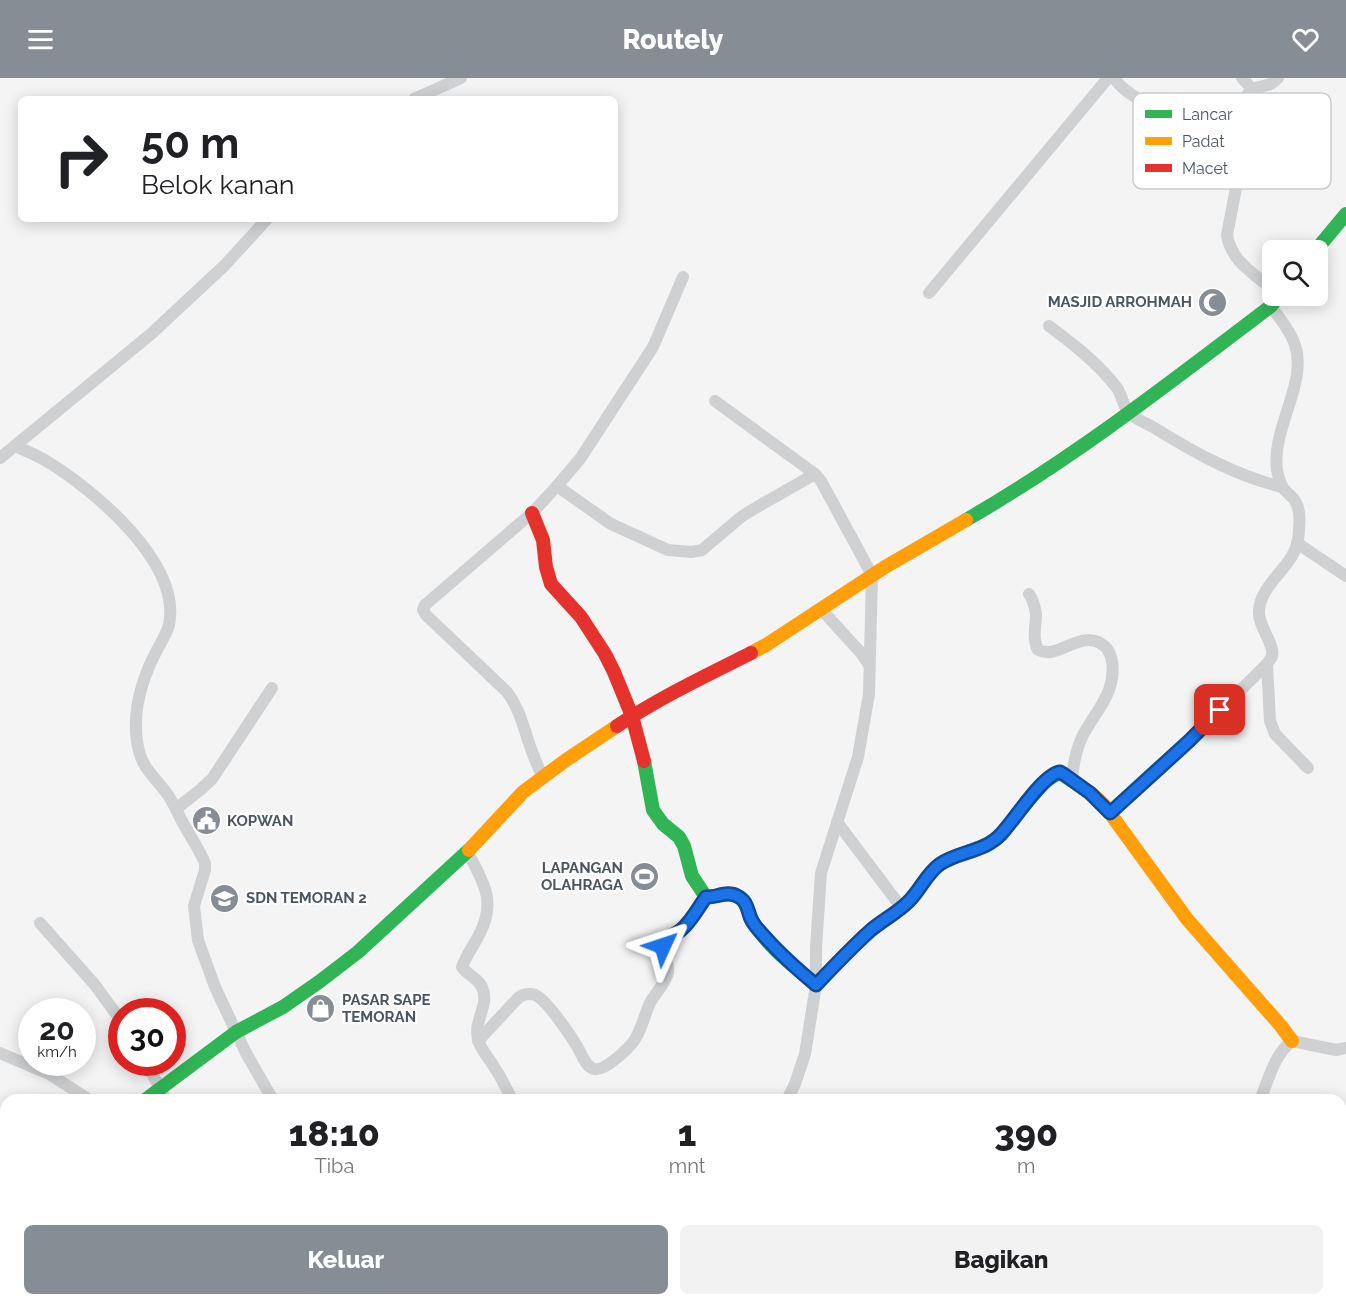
<!DOCTYPE html>
<html lang="id">
<head>
<meta charset="utf-8">
<style>
  body { margin:0; font-family:Raleway,sans-serif; background:#f2f2f2; color:#202124; height:100vh; display:flex; flex-direction:column; font-size:22px; white-space:nowrap }
  * { box-sizing:border-box; margin:0 }
  p { font-size:20px; color:#757577 }
  .icon { flex:none; width:33px; height:33px; fill:none; stroke:currentColor; stroke-width:2; stroke-linecap:round; stroke-linejoin:round }
  .map { position:relative; flex:1; overflow:hidden }
  .details { position:absolute; left:0px; top:1016px; width:1347px; height:212px; display:flex; flex-direction:column; background:#fff; border-radius:18px 18px 0 0; box-shadow:0 3px 15px #0003 }
  .details>* { flex:none }
  .top-card { position:absolute; left:18px; top:18px; width:600px; height:126px; border-radius:9px; box-shadow:0 3px 15px #0003; background:#fff; color:#202124; overflow:hidden }
  .controls { position:absolute; left:1262px; top:162px; display:grid; gap:12px }
  .controls a { display:grid; place-items:center; width:66px; height:66px; border-radius:9px; background:#fff; box-shadow:0 3px 15px #0003; font-size:30px }
  .speed { position:absolute; left:18px; top:920px; display:flex; gap:12px; font-size:30px; font-weight:700; text-align:center }
  .speed>* { display:grid; place-content:center; width:78px; height:78px; border-radius:50%; background:#fff; box-shadow:0 3px 15px #0003; line-height:1 }
  .speed small { font-size:15px; font-weight:400 }
  .speed .limit { border:9px solid #d22; background:#fff; color:#111 }
  .pin { position:absolute; display:grid; place-items:center; width:51px; height:51px; color:#fff; margin:-26px; border-radius:12px; box-shadow:0 3px 9px #0006 }
  .me { position:absolute; width:66px; margin:-33px; rotate:48deg; stroke-linejoin:round; filter:drop-shadow(0 0 4px #0008) }
  .turn { display:flex; align-items:center; gap:21px; height:126px; padding:0 24px; font-size:27px }
  .turn .icon { width:78px; height:78px; stroke-width:2.5 }
  .turn b { display:block; font-size:42px; line-height:51px }
  .eta { display:flex; justify-content:space-evenly; align-items:center; height:102px; text-align:center }
  .eta b { font-size:36px; font-weight:800; line-height:42px }
  .cta { display:flex; gap:12px; margin-top:auto; padding:12px 24px }
  .cta a { flex:1; height:69px; border-radius:9px; background:#868d94; color:#fff; font-size:24px; font-weight:800; line-height:69px; text-align:center }
  .cta a+a { background:#f2f2f2; color:#202124 }
  header { display:flex; justify-content:space-between; align-items:center; height:78px; padding:0 24px; background:#868d94; color:#fff; font-size:27px; font-weight:800 }
  .map>svg:first-child { display:block }
</style>
</head>
<body>
<header><svg class="icon" aria-label="menu" viewBox="0 0 24 24"><path d="M4 6h16M4 12h16M4 18h16"/></svg>Routely<svg class="icon" aria-label="heart" viewBox="0 0 24 24"><path d="M12 20l-8-8c-3-5 5-10 8-4 3-6 11-1 8 4z"/></svg></header>
<div class="map">
<svg width="1346" height="1226" viewBox="0 0 1346 1226">
  <rect width="100%" height="100%" fill="#f4f4f4"/>
  <g fill="none" stroke-linecap="round" stroke-linejoin="round">
    <g stroke="#ced0d2" stroke-width="12">
      <path d="M1114,0C1126,17 1147,25 1164,35C1178,42 1192,50 1206,58C1220,66 1234,73 1240,89L1227,157C1231,183 1253,195 1272,211"/>
      <polyline points="1242,0 1252,11"/>
      <polyline points="414,21 461,0"/>
      <polyline points="1212,62 1252,11 1271,6 1278,0"/>
      <polyline points="929,215 1108,0"/>
      <path d="M1049,248C1073,266 1098,285 1117,310C1122,317 1123,328 1129,335C1135,341 1146,345 1153,349C1193,374 1236,398 1282,409"/>
      <polyline points="715,323 815,396 821,403 872,497 869,616 858,679 821,795 816,869 816,907 805,976 795,1006 787,1022"/>
      <path d="M15,368C26,373 37,377 48,384C94,412 182,485 169,547C166,558 158,569 153,580C141,605 133,635 137,663C141,691 153,696 168,717C174,726 178,736 183,745C190,758 199,771 205,785V792L194,828L198,862L215,909L246,975L273,1022"/>
      <polyline points="0,380 151,256 225,187 267,141"/>
      <polyline points="557,408 611,446 668,472 691,474 702,472 741,439 757,429 815,396"/>
      <polyline points="1297,465 1346,498"/>
      <path d="M1029,516C1033,522 1035,528 1036,536C1036,548 1032,560 1038,572C1058,582 1078,553 1100,565C1116,573 1114,598 1109,612C1103,628 1091,642 1083,657C1076,672 1073,686 1072,702"/>
      <polyline points="821,531 861,575 869,587"/>
      <polyline points="1267,586 1270,643 1275,656 1308,690"/>
      <path d="M542,698C537,686 532,675 528,662C522,644 519,630 507,614L426,537L423,532L425,527L532,435L557,408L580,381L653,269L683,199"/>
      <polyline points="176,731 200,712 212,701 272,610"/>
      <path d="M1110,735L1189,663L1267,586C1269,583 1271,581 1272,578C1275,566 1258,548 1259,534C1259,507 1293,489 1298,463C1299,451 1302,433 1295,423C1292,418 1286,414 1283,410C1280,405 1278,397 1277,392C1271,351 1308,305 1295,267C1291,253 1279,240 1271,228"/>
      <polyline points="837,744 901,829"/>
      <path d="M467,773C482,802 497,822 480,855C475,866 466,877 462,889C467,897 478,900 482,909C491,928 471,944 479,964C481,971 487,978 491,984C499,996 506,1009 512,1022"/>
      <polyline points="40,845 95,907 122,944"/>
      <path d="M478,963L518,920C523,916 529,915 535,917C547,922 571,958 578,970C582,977 586,989 594,991C604,994 628,971 634,963C642,951 644,938 650,925C655,915 666,906 668,894C669,883 661,873 664,862L680,853L686,847L706,819"/>
      <polyline points="0,975 49,996 90,1022"/>
      <polyline points="146,984 166,1022"/>
      <path d="M1260,1022C1268,1003 1275,975 1292,963L1336,972L1346,970"/>
      <polyline points="137,1221 141,1226"/>
      <polyline points="351,1221 353,1226"/>
      <polyline points="738,1221 739,1226"/>
      <polyline points="1154,1221 1157,1226"/>
      <polyline points="1251,1226 1253,1221"/>
    </g>
    <g stroke="#30b455" stroke-width="14">
      <polyline points="1316,172 1346,136"/>
      <path d="M966,442C1074,380 1172,303 1271,228L1279,218"/>
      <path d="M644,683L653,732L663,746L679,759L684,768L692,798L706,819C717,819 728,813 739,819C748,825 749,838 755,847C770,871 795,889 816,907C834,888 852,868 872,851C884,841 898,834 909,823C920,812 926,796 939,787C958,773 983,774 1001,757C1017,738 1036,704 1060,695L1092,716"/>
      <polyline points="145,1022 236,954 283,929 319,904 358,874 469,772"/>
      <polyline points="0,1132 6,1127"/>
    </g>
    <g stroke="#ff9f0a" stroke-width="14">
      <polyline points="751,575 766,567 885,489 966,442"/>
      <polyline points="1092,716 1104,727 1187,841 1281,948 1292,963"/>
      <polyline points="469,772 523,714 566,682 617,648"/>
    </g>
    <g stroke="#e5322d" stroke-width="14">
      <polyline points="532,435 543,462 546,489 551,506 581,539 605,576 614,594 632,638 644,683"/>
      <path d="M617,648C659,620 705,598 751,575"/>
    </g>
  </g>
  <g fill="none" stroke-linecap="round" stroke-linejoin="round">
    <defs>
      <path id="route" d="M663,868C665,858 674,858 681,852C691,844 698,830 706,819C716,820 727,812 737,818C748,823 747,832 751,841C754,848 760,853 765,859C781,877 798,892 816,907C834,888 852,869 871,852C883,842 897,835 908,824C920,813 926,796 940,786C959,773 985,774 1001,756C1014,743 1043,696 1060,694L1065,697L1090,715L1110,735L1189,663L1220,632"/>
    </defs>
    <use href="#route" stroke="#114b97" stroke-width="15"/>
    <use href="#route" stroke="#1a73e8" stroke-width="10"/>
  </g>
  <defs>
    <symbol id="mosque-disc" viewBox="-11 -11 22 22"><circle r="9.5" fill="#868d94" stroke="#fff"/><path d="M3.5-4.9A6 6 0 1 0 3.5 4.9A5 5 0 1 1 3.5-4.9Z" fill="#fff"/></symbol>
    <symbol id="civic-disc" viewBox="-11 -11 22 22"><circle r="9.5" fill="#868d94" stroke="#fff"/><path d="M-.6-6.5H3V-4.5H.6V-3L4-1V1h2V6H-6V1h2V-1L-.6-3ZM-1.2 2.5V6h2.4V2.5Z" fill="#fff"/></symbol>
    <symbol id="stadium-disc" viewBox="-11 -11 22 22"><circle r="9.5" fill="#868d94" stroke="#fff"/><path d="M0-5a6.5 5 0 1 0 0 10a6.5 5 0 1 0 0-10ZM-3.5-1.8h7v3.6h-7Z" fill="#fff"/></symbol>
    <symbol id="school-disc" viewBox="-11 -11 22 22"><circle r="9.5" fill="#868d94" stroke="#fff"/><path d="M0-5L7-2L0 1L-7-2ZM-4 1L0 2.5L4 1V4Q0 6-4 4Z" fill="#fff"/></symbol>
    <symbol id="shop-disc" viewBox="-11 -11 22 22"><circle r="9.5" fill="#868d94" stroke="#fff"/><path d="M-5-2.5h2.3a2.7 3.5 0 0 1 5.4 0H5L5.5 6h-11ZM-1.5-2.5h3a1.5 2.3 0 0 0-3 0Z" fill="#fff"/></symbol>
  </defs>
  <g fill-rule="evenodd">
    <use href="#mosque-disc" x="1196" y="208" width="33" height="33"/>
    <use href="#civic-disc" x="190" y="726" width="33" height="33"/>
    <use href="#stadium-disc" x="628" y="782" width="33" height="33"/>
    <use href="#school-disc" x="208" y="804" width="33" height="33"/>
    <use href="#shop-disc" x="304" y="914" width="33" height="33"/>
  </g>
  <g text-anchor="middle" dominant-baseline="central" stroke-width="4.5" stroke-linejoin="round" paint-order="stroke">
    <g font-size="15" font-weight="bold" fill="#4a5661" stroke="#fff" text-anchor="start">
      <text x="1192" y="224" text-anchor="end">MASJID ARROHMAH</text>
      <text x="227" y="743">KOPWAN</text>
      <text x="623" y="790" text-anchor="end">LAPANGAN<tspan x="623" dy="17">OLAHRAGA</tspan></text>
      <text x="246" y="820">SDN TEMORAN 2</text>
      <text x="342" y="922">PASAR SAPE<tspan x="342" dy="17">TEMORAN</tspan></text>
    </g>
  </g>
  <rect x="1133" y="15" width="198" height="96" rx="9" fill="#fff" stroke="#c9ccd0" stroke-width="1.5"/>
  <rect x="1145" y="32" width="27" height="8" fill="#30b455"/>
  <rect x="1145" y="59" width="27" height="8" fill="#ff9f0a"/>
  <rect x="1145" y="86" width="27" height="8" fill="#e5322d"/>
  <g font-size="16" fill="#4a5661">
    <text x="1182" y="42">Lancar</text>
    <text x="1182" y="69">Padat</text>
    <text x="1182" y="96">Macet</text>
  </g>
</svg>
<div class="controls">
<a><svg class="icon" aria-label="search" viewBox="0 0 24 24"><circle cx="10" cy="10" r="6"/><path d="M15 15l6 6"/></svg></a>
</div>
<div class="speed"><div>20<small>km/h</small></div><div class="limit">30</div></div>
<div class="pin" style="left:1220px;top:632px;background:#d93025"><svg class="icon" aria-label="arrive" viewBox="0 0 24 24"><path d="M6 21V4h12l-3 4 3 4H6"/></svg></div>
<svg class="me" style="left:663px;top:868px" viewBox="-20 -20 40 40"><path d="M0-17L14 15 0 8-14 15z" fill="#1a73e8" stroke="#fff" stroke-width="4"/></svg>
<div class="top-card">
<div class="turn"><svg class="icon" aria-label="right" viewBox="0 0 24 24"><path d="M7 20v-9h11M14 6l5 5-5 5"/></svg><div><b>50 m</b>Belok kanan</div></div>
</div>
<section class="details">
<div class="eta">
<div><b>18:10</b><p>Tiba</p></div>
<div><b>1</b><p>mnt</p></div>
<div><b>390</b><p>m</p></div>
</div>
<div class="cta"><a>Keluar</a><a>Bagikan</a></div>
</section>
</div>
</body>
</html>
